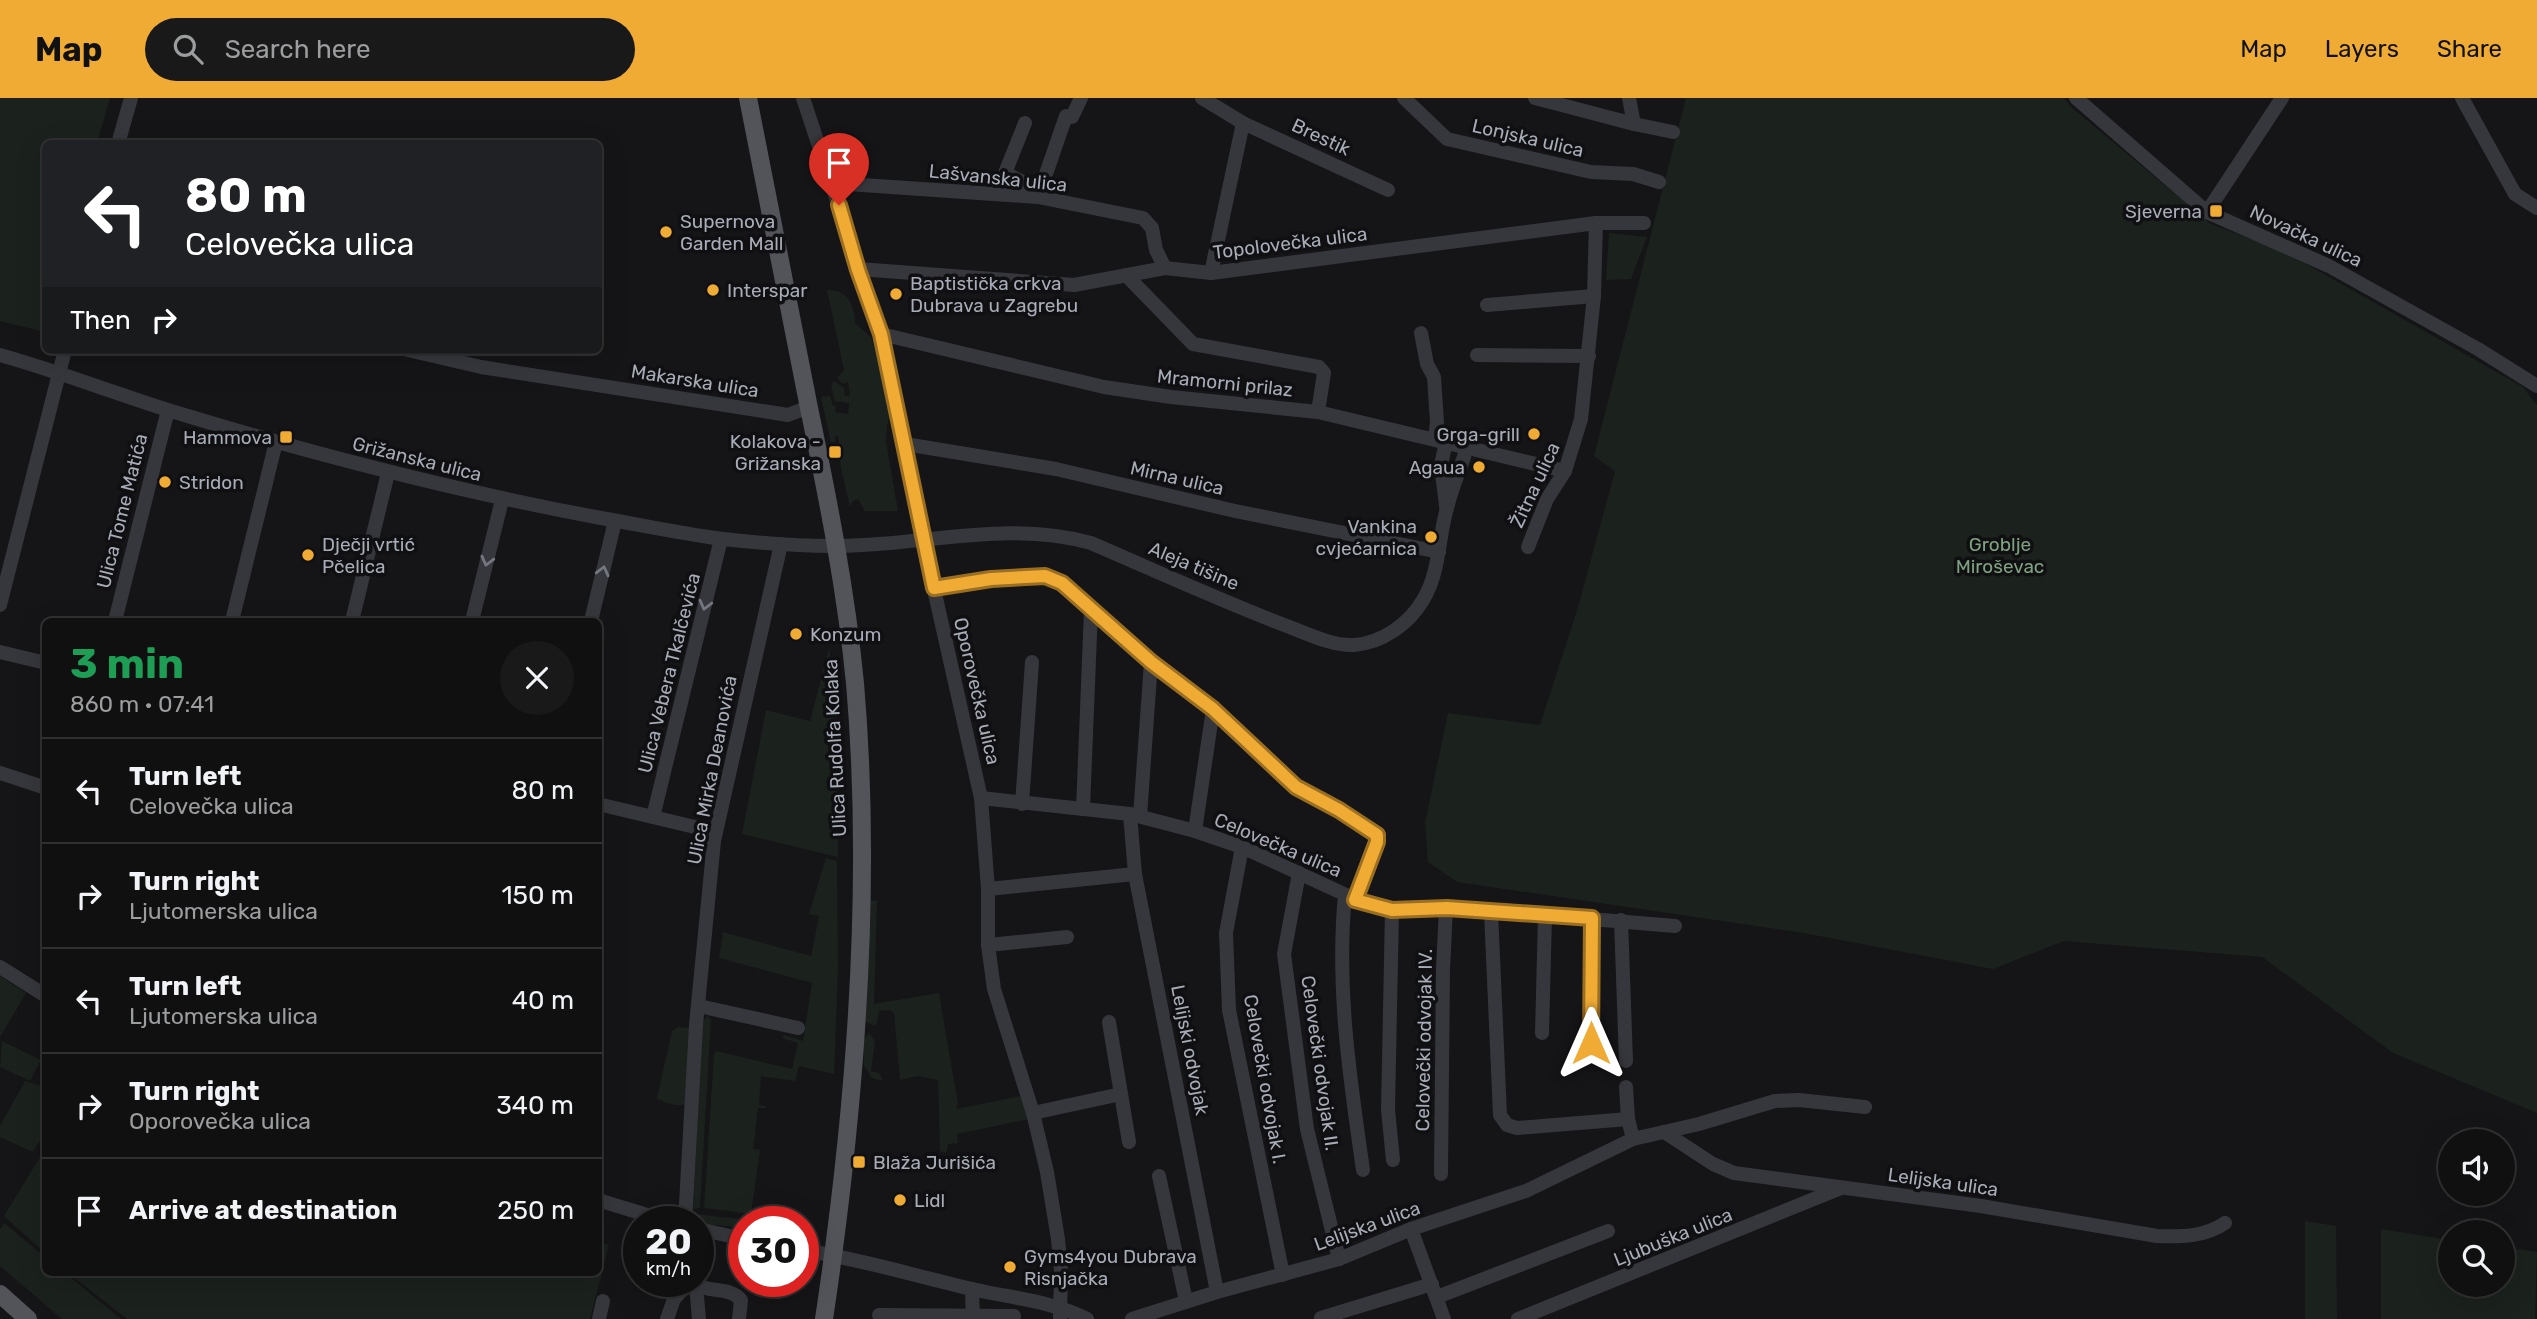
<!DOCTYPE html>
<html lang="en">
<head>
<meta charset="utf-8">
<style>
  body { margin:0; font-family:Rubik,sans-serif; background:#19191a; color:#f1f3f6; height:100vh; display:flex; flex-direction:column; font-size:26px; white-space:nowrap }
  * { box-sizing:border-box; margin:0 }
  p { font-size:23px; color:#9c9d9f }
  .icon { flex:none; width:38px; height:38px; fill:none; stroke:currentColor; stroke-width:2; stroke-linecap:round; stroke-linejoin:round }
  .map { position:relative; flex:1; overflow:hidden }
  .panel { position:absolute; left:42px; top:520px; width:560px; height:658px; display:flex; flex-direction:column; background:#101011; border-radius:10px; box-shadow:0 7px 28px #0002,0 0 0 2px #303031 }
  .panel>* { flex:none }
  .guide { position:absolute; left:42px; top:42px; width:560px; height:214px; border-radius:10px; box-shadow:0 7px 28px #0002,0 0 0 2px #303031; background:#202124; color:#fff; overflow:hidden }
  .controls { position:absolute; left:2438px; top:1031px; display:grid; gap:14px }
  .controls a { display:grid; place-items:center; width:77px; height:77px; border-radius:50%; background:#101011; box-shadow:0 7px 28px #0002,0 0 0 2px #303031; font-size:35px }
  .speed { position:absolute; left:623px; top:1108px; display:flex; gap:14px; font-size:35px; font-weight:700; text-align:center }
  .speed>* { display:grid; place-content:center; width:91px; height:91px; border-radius:50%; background:#101011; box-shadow:0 7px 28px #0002,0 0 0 2px #303031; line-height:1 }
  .speed small { font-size:18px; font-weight:400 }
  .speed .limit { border:10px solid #d22; background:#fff; color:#111 }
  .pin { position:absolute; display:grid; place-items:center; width:60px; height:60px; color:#fff; margin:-72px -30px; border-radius:50% 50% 50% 0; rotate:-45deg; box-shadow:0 0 7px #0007 }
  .pin .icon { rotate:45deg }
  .me { position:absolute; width:77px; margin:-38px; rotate:0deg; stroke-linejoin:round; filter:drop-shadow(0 0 5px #0008) }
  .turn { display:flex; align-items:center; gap:24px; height:147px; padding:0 28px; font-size:32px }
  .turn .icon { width:91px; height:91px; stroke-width:2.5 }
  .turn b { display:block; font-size:49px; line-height:60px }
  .then { display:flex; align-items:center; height:66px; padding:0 28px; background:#0003; gap:14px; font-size:26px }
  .round { display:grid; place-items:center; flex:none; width:74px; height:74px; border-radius:37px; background:#19191a }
  .overview { display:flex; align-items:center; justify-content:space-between; height:119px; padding:0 28px }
  h1 { font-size:42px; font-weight:700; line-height:52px; color:#1e9e55 }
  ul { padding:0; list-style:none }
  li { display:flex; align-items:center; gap:21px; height:105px; padding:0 28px; border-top:2px solid #303031 }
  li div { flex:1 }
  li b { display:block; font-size:26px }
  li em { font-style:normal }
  header { display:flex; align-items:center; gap:42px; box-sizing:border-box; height:98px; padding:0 35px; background:#efab34; color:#111 }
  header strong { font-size:33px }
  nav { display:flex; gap:38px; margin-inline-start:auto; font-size:24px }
  .search { width:490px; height:63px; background:#19191a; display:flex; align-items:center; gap:18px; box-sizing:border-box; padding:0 24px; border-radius:38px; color:#9c9d9f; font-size:26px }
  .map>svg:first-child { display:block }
</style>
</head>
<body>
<header>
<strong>Map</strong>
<div class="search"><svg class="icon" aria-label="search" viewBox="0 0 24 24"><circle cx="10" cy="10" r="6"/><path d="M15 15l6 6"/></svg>Search here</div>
<nav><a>Map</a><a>Layers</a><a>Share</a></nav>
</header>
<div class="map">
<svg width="2537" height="1221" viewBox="0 0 2537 1221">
  <rect width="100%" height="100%" fill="#151517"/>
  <g fill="#1b211c">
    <polygon points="0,0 110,0 97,45 46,46 45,234 0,223"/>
    <polygon points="1686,0 2064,0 2070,8 2211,126 2285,154 2523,289 2537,307 2537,1015 2393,955 2262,859 2064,843 1993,871 1804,835 1457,784 1428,764 1425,725 1448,615 1540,627 1578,509 1615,373 1594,358"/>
    <polygon points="1609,135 1647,139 1631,181 1606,182"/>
    <path d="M827,192C847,191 855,207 855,225L871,239L886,287L890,318L887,327L886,344L898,413H865L858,401L852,404L850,409L841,370L838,338H835V344L831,345L821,299L830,298L833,308H836L835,314L848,316L849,305L835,303L831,288L834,283L844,290L845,298L850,297L848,284L843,286L837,280L844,272Z"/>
    <polygon points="829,550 837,604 838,759 742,736 766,612 810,623"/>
    <polygon points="826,760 837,763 838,871 834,976 799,968 795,983 761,978 759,1007 766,1008 766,1010 758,1010 753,1051 760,1052 751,1116 704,1110 714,956 716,953 792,971 798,945 782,940 784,937 803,943 812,885 719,860 723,834 811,858 819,818 809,816"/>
    <polygon points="869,802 877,803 874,906 939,895 958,1006 956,1011 1021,998 1029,1021 957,1036 958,1045 948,1046 946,1055 940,1053 938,982 918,978 900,982 894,915 890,912 879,913 877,925 874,928 865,923"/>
    <polygon points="0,878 26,895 0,939"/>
    <polygon points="707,918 711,921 700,1110 693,1111 702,926"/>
    <path d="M678,929L688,930L690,933L686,1006C678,1009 664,1005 657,1000L672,933Z"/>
    <polygon points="869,935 875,942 871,973 879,975 883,983 872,980 864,968 863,942"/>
    <polygon points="2,943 41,962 30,983 0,969"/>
    <polygon points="25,983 45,989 45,1034 33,1054 0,1039 0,1028"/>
    <polygon points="45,1051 45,1155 4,1118"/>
    <polygon points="695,1116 750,1122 744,1124 744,1130 704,1126"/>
    <polygon points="2305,1123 2336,1128 2337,1221 2305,1221"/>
    <polygon points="4,1125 45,1159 46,1174 64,1174 121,1221 62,1221 0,1168 0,1131"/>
    <polygon points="2381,1131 2450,1142 2450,1186 2502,1186 2503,1149 2537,1154 2535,1221 2381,1221"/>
    <polygon points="599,1144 609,1147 590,1221 127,1221 67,1174 598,1174"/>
  </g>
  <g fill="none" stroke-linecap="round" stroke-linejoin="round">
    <g stroke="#36373c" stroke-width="14">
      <polyline points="803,0 881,236 920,429 981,700 988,791 988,847 994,891 1033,1015 1047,1074 1058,1141 1061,1172 1060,1221"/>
      <polyline points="1202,0 1243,25 1388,92"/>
      <polyline points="1404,0 1447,41 1591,74 1633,76 1659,84"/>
      <polyline points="1535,0 1634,26 1673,34"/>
      <polyline points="1629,0 1634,26"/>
      <polyline points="2076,0 2207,114 2329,168 2478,251 2537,288"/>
      <polyline points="2462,0 2515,96 2537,110"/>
      <polyline points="1072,19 1081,0"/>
      <polyline points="1025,25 1005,75 1040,93"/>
      <polyline points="118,46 131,0"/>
      <polyline points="833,85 1038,99 1143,120 1152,130 1156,152 1165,170"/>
      <polyline points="1038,99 1066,18"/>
      <polyline points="2207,114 2282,0"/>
      <polyline points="858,171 1074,187 1165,170 1211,175 1596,125 1644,125"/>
      <polyline points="1211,175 1243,25"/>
      <polyline points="1126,177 1193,246 1319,269 1324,275 1318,314"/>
      <polyline points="1487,207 1594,198"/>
      <polyline points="1421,235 1427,266 1434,279 1437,324 1435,341"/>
      <polyline points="881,236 1104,289 1171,299 1318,314 1565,373"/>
      <polyline points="408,252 481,269 788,317 809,309"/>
      <path d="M0,257C57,273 114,295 171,313C313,356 455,393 601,420C641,427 682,436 723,441C768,446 817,450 863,447C941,443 1014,424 1091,445C1156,473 1221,503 1287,528C1308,536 1332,548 1354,547C1382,545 1409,526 1423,502C1440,474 1438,441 1447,410C1452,389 1461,370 1467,349"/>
      <polyline points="1477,257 1589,258"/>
      <polyline points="905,346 1056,371 1235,413 1439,454"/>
      <polyline points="1446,408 1441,367 1446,344"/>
      <polyline points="1528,449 1547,401 1565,373 1581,321 1594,198 1596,125"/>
      <polyline points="934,490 991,481 1045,478 1062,485 1151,564 1213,611 1296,689 1339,711 1377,737 1377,744 1355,801"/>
      <polyline points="0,507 65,252"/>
      <polyline points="115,523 168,312"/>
      <polyline points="232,523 276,344"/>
      <polyline points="352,523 388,375"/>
      <polyline points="472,523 502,402"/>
      <polyline points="591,523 615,423"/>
      <polyline points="0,554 46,565"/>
      <polyline points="0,675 46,690"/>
      <polyline points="981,700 1130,716 1195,733 1242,749 1355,801 1392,812 1446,809 1675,828"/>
      <polyline points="598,706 716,734"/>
      <polyline points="1022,706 1032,564"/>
      <polyline points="1083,711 1091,512"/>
      <polyline points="1130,716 1135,776 1217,1194"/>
      <polyline points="1140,718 1151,564"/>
      <polyline points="653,719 721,441"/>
      <polyline points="1195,733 1213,611"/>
      <polyline points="1242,749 1226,835 1229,912 1283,1177"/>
      <polyline points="1299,775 1284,856 1307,1031 1339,1161"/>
      <polyline points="988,791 1135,776"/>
      <path d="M1345,797C1336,888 1350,982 1363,1072"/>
      <polyline points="1392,812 1388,1012 1393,1062"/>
      <polyline points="1491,814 1500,1017 1507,1027 1517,1030 1628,1021"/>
      <polyline points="1621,822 1626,963"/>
      <polyline points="988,847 1067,839"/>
      <polyline points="0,869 46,898"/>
      <polyline points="699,908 798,930"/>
      <polyline points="1109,924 1129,1044"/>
      <polyline points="1542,935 1545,818"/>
      <polyline points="1591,945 1592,820"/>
      <polyline points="1626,989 1628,1021 1633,1041"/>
      <polyline points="1033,1015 1121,996"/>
      <path d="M1664,1034L1713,1066L1734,1075L1981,1108L2157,1138C2180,1139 2205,1139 2225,1125"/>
      <polyline points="1441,1076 1443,872 1446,809"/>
      <polyline points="1159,1078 1186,1203"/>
      <polyline points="598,1102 670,1124"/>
      <polyline points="685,1124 696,927 714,743 781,446"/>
      <polyline points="698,1131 744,1141"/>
      <polyline points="1411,1131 1444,1221"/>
      <path d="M803,1152C860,1161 916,1178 972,1191C1011,1200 1052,1203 1087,1221"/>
      <path d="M693,1183C706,1197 729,1187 741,1202L739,1221"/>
      <polyline points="696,1187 699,1221"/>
      <polyline points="972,1191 973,1221"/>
      <polyline points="1437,1199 1608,1133"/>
      <polyline points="879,1217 1014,1218"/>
      <polyline points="1321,1220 1432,1186"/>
      <polyline points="599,1221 603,1203"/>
      <polyline points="667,1221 674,1201 690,1183"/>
      <polyline points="1132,1221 1217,1194 1339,1161 1411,1131 1526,1093 1633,1041 1699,1026 1775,1003 1799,1002 1865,1009"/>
      <polyline points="1518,1221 1841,1090"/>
    </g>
    <g stroke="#52545a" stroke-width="18">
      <path d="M748,0C768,103 789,207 809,310C828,401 846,492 855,585C873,794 855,1014 824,1221"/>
      <polyline points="0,1196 28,1221"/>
    </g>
  </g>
  <defs><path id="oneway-chevron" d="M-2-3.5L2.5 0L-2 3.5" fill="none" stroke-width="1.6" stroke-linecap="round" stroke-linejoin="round" transform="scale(1.75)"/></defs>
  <g stroke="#747780">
    <use href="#oneway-chevron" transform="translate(487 463) rotate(104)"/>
    <use href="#oneway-chevron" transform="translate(603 473) rotate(-76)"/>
    <use href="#oneway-chevron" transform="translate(705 507) rotate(104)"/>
  </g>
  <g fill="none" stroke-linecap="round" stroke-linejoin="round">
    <defs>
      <polyline id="route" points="839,107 858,172 881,236 934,490 991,481 1045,478 1062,485 1151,564 1213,611 1296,689 1339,712 1377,737 1377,744 1355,802 1392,812 1447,810 1592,820 1591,945"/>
    </defs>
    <use href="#route" stroke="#9b6f22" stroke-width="18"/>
    <use href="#route" stroke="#efab34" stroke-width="12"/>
  </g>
  <g fill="#efab34" stroke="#101012" stroke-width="2.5">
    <rect x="2209" y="106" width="14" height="14" rx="3.5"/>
    <circle cx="666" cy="134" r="7"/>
    <circle cx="713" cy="192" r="7"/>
    <circle cx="896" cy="196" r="7"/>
    <circle cx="1534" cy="336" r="7"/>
    <rect x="279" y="332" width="14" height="14" rx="3.5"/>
    <rect x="828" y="347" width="14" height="14" rx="3.5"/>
    <circle cx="1479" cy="369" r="7"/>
    <circle cx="165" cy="384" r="7"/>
    <circle cx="1431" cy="439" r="7"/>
    <circle cx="308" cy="457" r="7"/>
    <circle cx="796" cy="536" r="7"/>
    <rect x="852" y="1057" width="14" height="14" rx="3.5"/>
    <circle cx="900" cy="1102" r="7"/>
    <circle cx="1010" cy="1169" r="7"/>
  </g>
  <g text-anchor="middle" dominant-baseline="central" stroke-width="7" stroke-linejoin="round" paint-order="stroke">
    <g font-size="19" fill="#a7acb7" stroke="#101012">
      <text transform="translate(1321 39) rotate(25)">Brestik</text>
      <text transform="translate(1528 40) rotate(13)">Lonjska ulica</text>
      <text transform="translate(998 80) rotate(6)">Lašvanska ulica</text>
      <text transform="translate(2306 138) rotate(25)">Novačka ulica</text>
      <text transform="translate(1290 145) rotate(-7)">Topolovečka ulica</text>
      <text transform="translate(695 283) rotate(9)">Makarska ulica</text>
      <text transform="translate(1225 285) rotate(6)">Mramorni prilaz</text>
      <text transform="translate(417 361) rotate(14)">Grižanska ulica</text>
      <text transform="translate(1177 380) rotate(13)">Mirna ulica</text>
      <text transform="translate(1535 387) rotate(-65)">Žitna ulica</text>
      <text transform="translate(122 413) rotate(-76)">Ulica Tome Matića</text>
      <text transform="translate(1194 468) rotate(23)">Aleja tišine</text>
      <text transform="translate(669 575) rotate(-76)">Ulica Vebera Tkalčevića</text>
      <text transform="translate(977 593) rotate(77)">Oporovečka ulica</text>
      <text transform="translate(835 650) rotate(-93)">Ulica Rudolfa Kolaka</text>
      <text transform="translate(712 672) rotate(-79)">Ulica Mirka Deanovića</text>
      <text transform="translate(1278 747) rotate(23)">Celovečka ulica</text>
      <text transform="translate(1424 942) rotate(-89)">Celovečki odvojak IV.</text>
      <text transform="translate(1190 952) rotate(79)">Lelijski odvojak</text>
      <text transform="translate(1320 965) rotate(82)">Celovečki odvojak II.</text>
      <text transform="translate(1265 981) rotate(80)">Celovečki odvojak I.</text>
      <text transform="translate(1943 1084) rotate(8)">Lelijska ulica</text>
      <text transform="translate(1367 1128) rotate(-20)">Lelijska ulica</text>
      <text transform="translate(1673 1139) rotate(-22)">Ljubuška ulica</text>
    </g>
    <g font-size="19" fill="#a7acb7" stroke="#101012" text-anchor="start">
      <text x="2202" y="113" text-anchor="end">Sjeverna</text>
      <text x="680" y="123">Supernova<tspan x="680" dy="22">Garden Mall</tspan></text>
      <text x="910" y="185">Baptistička crkva<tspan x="910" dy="22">Dubrava u Zagrebu</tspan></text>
      <text x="727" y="192">Interspar</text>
      <text x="1520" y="336" text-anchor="end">Grga-grill</text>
      <text x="272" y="339" text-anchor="end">Hammova</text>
      <text x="821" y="343" text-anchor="end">Kolakova -<tspan x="821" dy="22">Grižanska</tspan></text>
      <text x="1465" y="369" text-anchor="end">Agaua</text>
      <text x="179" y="384">Stridon</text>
      <text x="1417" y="428" text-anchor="end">Vankina<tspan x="1417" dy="22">cvjećarnica</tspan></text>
      <text x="322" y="446">Dječji vrtić<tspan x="322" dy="22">Pčelica</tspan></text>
      <text x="810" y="536">Konzum</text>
      <text x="873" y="1064">Blaža Jurišića</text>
      <text x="914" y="1102">Lidl</text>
      <text x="1024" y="1158">Gyms4you Dubrava<tspan x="1024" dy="22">Risnjačka</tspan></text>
    </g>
    <g font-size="19" fill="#7ea17f" stroke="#101012">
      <text x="2000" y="446">Groblje<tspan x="2000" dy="22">Miroševac</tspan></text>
    </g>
  </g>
</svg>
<div class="controls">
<a><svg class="icon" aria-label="sound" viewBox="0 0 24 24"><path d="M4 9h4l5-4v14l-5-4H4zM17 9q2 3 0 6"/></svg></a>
<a><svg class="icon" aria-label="search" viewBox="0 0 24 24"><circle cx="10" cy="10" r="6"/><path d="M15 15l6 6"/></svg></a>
</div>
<div class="speed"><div>20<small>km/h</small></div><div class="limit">30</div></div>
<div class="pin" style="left:839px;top:107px;background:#d93025"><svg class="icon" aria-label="arrive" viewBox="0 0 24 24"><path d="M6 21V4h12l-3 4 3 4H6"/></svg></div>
<svg class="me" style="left:1591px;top:945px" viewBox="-20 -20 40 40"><path d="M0-17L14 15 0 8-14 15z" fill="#efab34" stroke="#fff" stroke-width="4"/></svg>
<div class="guide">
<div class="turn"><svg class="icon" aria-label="left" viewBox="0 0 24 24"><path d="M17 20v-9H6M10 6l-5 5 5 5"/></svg><div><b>80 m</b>Celovečka ulica</div></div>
<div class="then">Then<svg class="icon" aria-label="right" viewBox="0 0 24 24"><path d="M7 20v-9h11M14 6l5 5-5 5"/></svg></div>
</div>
<section class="panel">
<div class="overview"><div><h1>3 min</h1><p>860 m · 07:41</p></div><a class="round"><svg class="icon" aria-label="close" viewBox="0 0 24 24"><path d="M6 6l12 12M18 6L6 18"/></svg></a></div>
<ul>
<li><svg class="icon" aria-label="left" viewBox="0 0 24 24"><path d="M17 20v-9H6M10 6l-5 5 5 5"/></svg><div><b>Turn left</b><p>Celovečka ulica</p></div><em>80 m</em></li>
<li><svg class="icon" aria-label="right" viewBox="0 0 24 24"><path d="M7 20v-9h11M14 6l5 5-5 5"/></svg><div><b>Turn right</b><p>Ljutomerska ulica</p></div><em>150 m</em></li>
<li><svg class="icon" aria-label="left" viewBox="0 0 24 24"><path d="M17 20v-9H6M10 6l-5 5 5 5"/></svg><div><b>Turn left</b><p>Ljutomerska ulica</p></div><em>40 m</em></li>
<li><svg class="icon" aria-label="right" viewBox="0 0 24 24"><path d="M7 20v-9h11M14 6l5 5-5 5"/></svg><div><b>Turn right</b><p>Oporovečka ulica</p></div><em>340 m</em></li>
<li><svg class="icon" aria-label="arrive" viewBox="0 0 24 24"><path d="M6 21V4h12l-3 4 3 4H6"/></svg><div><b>Arrive at destination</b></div><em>250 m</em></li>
</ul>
</section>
</div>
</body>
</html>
